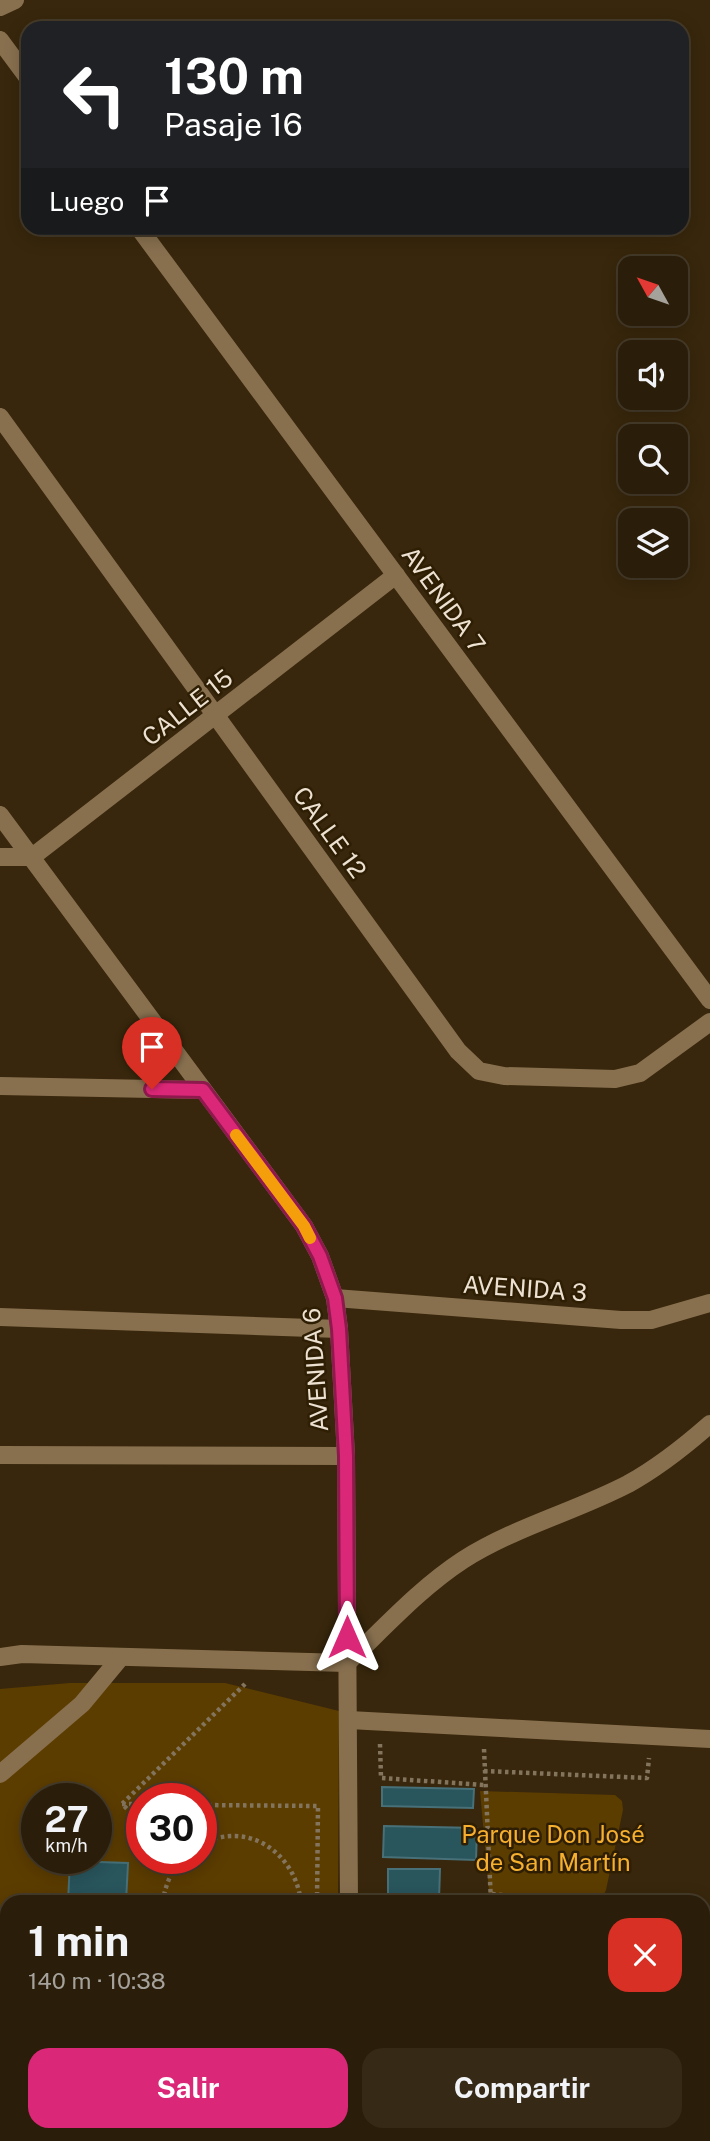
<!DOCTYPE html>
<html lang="es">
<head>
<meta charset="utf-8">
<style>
  body { margin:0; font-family:"Public Sans",sans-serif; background:#362a17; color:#f1f3f6; height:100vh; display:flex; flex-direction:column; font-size:26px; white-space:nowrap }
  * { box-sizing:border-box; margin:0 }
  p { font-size:23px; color:#a5a29c }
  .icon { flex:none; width:38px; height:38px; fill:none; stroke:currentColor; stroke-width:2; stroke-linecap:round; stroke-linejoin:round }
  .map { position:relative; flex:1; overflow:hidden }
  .drawer { position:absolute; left:0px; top:1895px; width:710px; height:247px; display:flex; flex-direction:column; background:#2a1d09; border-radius:21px 21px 0 0; box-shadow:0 4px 18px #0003,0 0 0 2px #463b2a }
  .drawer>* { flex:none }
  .hud { position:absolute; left:21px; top:21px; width:668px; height:214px; border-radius:21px; box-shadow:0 4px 18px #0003,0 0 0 2px #463b2a; background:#202124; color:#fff; overflow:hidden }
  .needle { width:46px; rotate:310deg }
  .buttons { position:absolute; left:618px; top:256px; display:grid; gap:14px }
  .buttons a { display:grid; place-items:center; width:70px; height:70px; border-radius:14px; background:#2a1d09; box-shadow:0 4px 18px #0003,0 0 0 2px #463b2a; font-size:35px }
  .speed { position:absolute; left:21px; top:1783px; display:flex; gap:14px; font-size:35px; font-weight:700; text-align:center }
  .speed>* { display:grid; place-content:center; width:91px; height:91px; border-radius:50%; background:#2a1d09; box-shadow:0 4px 18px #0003,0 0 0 2px #463b2a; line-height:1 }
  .speed small { font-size:18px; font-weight:400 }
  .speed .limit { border:10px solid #d22; background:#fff; color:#111 }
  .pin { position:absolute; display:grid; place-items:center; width:60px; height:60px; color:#fff; margin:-72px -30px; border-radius:50% 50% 50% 0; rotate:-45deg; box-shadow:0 0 7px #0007 }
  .pin .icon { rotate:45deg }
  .me { position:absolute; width:77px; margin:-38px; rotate:0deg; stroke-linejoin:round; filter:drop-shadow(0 0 5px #0008) }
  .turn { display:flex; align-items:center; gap:24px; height:147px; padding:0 28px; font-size:32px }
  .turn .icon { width:91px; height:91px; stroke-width:2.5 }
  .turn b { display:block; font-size:49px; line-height:60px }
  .then { display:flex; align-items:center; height:66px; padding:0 28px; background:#0003; gap:14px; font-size:26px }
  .round { display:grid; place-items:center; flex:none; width:74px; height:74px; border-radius:21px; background:#362a17 }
  .headline { display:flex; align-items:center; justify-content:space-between; height:119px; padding:0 28px }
  h1 { font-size:42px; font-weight:700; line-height:52px }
  .primary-button { display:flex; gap:14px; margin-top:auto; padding:14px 28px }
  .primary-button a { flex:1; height:80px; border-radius:21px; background:#db2777; color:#fff; font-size:28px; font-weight:700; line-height:80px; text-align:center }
  .primary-button a+a { background:#362a17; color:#f1f3f6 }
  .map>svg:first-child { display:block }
</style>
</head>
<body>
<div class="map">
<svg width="710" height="2141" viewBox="0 0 710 2141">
  <rect width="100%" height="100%" fill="#38270c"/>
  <g fill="#5c3d00" fill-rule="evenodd">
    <path d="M70,1683H225L339,1711L338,1902H7V2002H0V1689ZM37,1799H96V1858H37ZM142,1799H201V1858H142Z"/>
    <polygon points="480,1791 615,1795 622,1801 623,1810 606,1890 600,1902 488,1902 489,1891"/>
    <polygon points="710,2000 710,2076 704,2081 704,2004"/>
  </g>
  <g fill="#29555d" stroke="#477078" stroke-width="2">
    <polygon points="382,1787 474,1789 473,1808 382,1806"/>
    <polygon points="384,1826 477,1828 476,1860 383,1857"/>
    <polygon points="70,1861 128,1863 126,1902 68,1902"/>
    <polygon points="388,1869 440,1869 439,1900 388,1899"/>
  </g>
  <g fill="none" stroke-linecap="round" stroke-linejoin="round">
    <g stroke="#83745e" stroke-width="4.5" stroke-dasharray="3.5 3.5" stroke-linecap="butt">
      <polyline points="380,1744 381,1778 485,1785"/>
      <polyline points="484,1749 491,1902"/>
      <polyline points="484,1771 647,1778 649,1758"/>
      <polyline points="122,1804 142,1804"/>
      <polyline points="201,1805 318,1806 317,1902"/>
      <polyline points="142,1823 122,1804 245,1684"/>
      <path d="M201,1844C249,1820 295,1853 301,1902"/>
      <polyline points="492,1894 543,1899 591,1898"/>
      <path d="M163,1902C165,1885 171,1873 181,1858"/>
    </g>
    <g stroke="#88704f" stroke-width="18">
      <polyline points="0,7 15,0"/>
      <polyline points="0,40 28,78"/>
      <polyline points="139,228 710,1000"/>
      <polyline points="0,417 458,1051 479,1071 504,1076 615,1079 640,1073 710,1022"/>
      <polyline points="0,815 304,1226 320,1256 335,1298 339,1329 346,1456 349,1902"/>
      <polyline points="0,857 32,857 396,575"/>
      <polyline points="0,1086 203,1090"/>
      <polyline points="335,1298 621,1320 651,1320 710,1303"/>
      <polyline points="0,1317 339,1329"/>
      <polyline points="0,1455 346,1456"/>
      <path d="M0,1657L22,1654L347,1663C384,1628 420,1588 463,1560C515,1527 574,1512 628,1484C657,1468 685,1446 710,1424"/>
      <polyline points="349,1720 710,1739"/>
      <polyline points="0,1774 82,1704 121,1657"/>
      <polyline points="0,2036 7,2036"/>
      <polyline points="578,2135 581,2141"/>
      <polyline points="334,2141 336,2135"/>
    </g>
  </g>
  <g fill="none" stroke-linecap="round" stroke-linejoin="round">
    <defs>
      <polyline id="route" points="152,1089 203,1090 304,1226 320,1256 335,1298 339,1329 346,1456 347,1637"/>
    </defs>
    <use href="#route" stroke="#8e194d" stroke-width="18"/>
    <use href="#route" stroke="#db2777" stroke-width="12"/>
    <polyline stroke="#f59e0b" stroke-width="12" points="236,1135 304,1226 310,1238"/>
  </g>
  <g text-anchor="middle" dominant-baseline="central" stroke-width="5" stroke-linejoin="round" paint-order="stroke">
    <g font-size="24" fill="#ede2d2" stroke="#2e1e03">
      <text transform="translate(444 599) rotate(54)">AVENIDA 7</text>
      <text transform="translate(187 707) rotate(-38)">CALLE 15</text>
      <text transform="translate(330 832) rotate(54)">CALLE 12</text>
      <text transform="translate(525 1288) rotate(4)">AVENIDA 3</text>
      <text transform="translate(315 1370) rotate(-94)">AVENIDA 6</text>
    </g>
    <g font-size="24" fill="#f6af2f" stroke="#2e1e03">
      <text x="553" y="1834">Parque Don José<tspan x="553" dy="28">de San Martín</tspan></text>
    </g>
  </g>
</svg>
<div class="buttons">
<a><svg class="needle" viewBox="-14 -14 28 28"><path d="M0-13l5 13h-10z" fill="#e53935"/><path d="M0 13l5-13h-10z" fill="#a5a29c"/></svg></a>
<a><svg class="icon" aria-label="sound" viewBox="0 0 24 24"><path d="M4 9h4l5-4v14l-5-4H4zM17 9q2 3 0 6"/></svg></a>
<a><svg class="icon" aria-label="search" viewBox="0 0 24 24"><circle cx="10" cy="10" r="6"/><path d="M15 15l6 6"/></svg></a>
<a><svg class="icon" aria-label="layers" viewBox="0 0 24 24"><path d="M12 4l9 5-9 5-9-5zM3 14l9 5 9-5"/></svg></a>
</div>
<div class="speed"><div>27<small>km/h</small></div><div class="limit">30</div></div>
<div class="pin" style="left:152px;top:1089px;background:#d93025"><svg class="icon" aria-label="arrive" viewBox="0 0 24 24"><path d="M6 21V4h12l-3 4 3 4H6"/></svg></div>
<svg class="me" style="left:347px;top:1637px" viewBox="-20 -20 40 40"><path d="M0-17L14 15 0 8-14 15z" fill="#db2777" stroke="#fff" stroke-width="4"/></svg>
<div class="hud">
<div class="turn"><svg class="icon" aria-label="left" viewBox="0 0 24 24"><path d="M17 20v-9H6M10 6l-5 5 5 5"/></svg><div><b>130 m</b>Pasaje 16</div></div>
<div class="then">Luego<svg class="icon" aria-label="arrive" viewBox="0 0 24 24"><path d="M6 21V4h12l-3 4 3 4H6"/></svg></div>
</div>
<section class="drawer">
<div class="headline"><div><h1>1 min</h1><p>140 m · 10:38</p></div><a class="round" style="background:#d93025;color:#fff"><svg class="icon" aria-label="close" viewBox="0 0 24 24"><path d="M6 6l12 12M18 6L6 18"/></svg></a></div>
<div class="primary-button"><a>Salir</a><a>Compartir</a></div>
</section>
</div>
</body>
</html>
